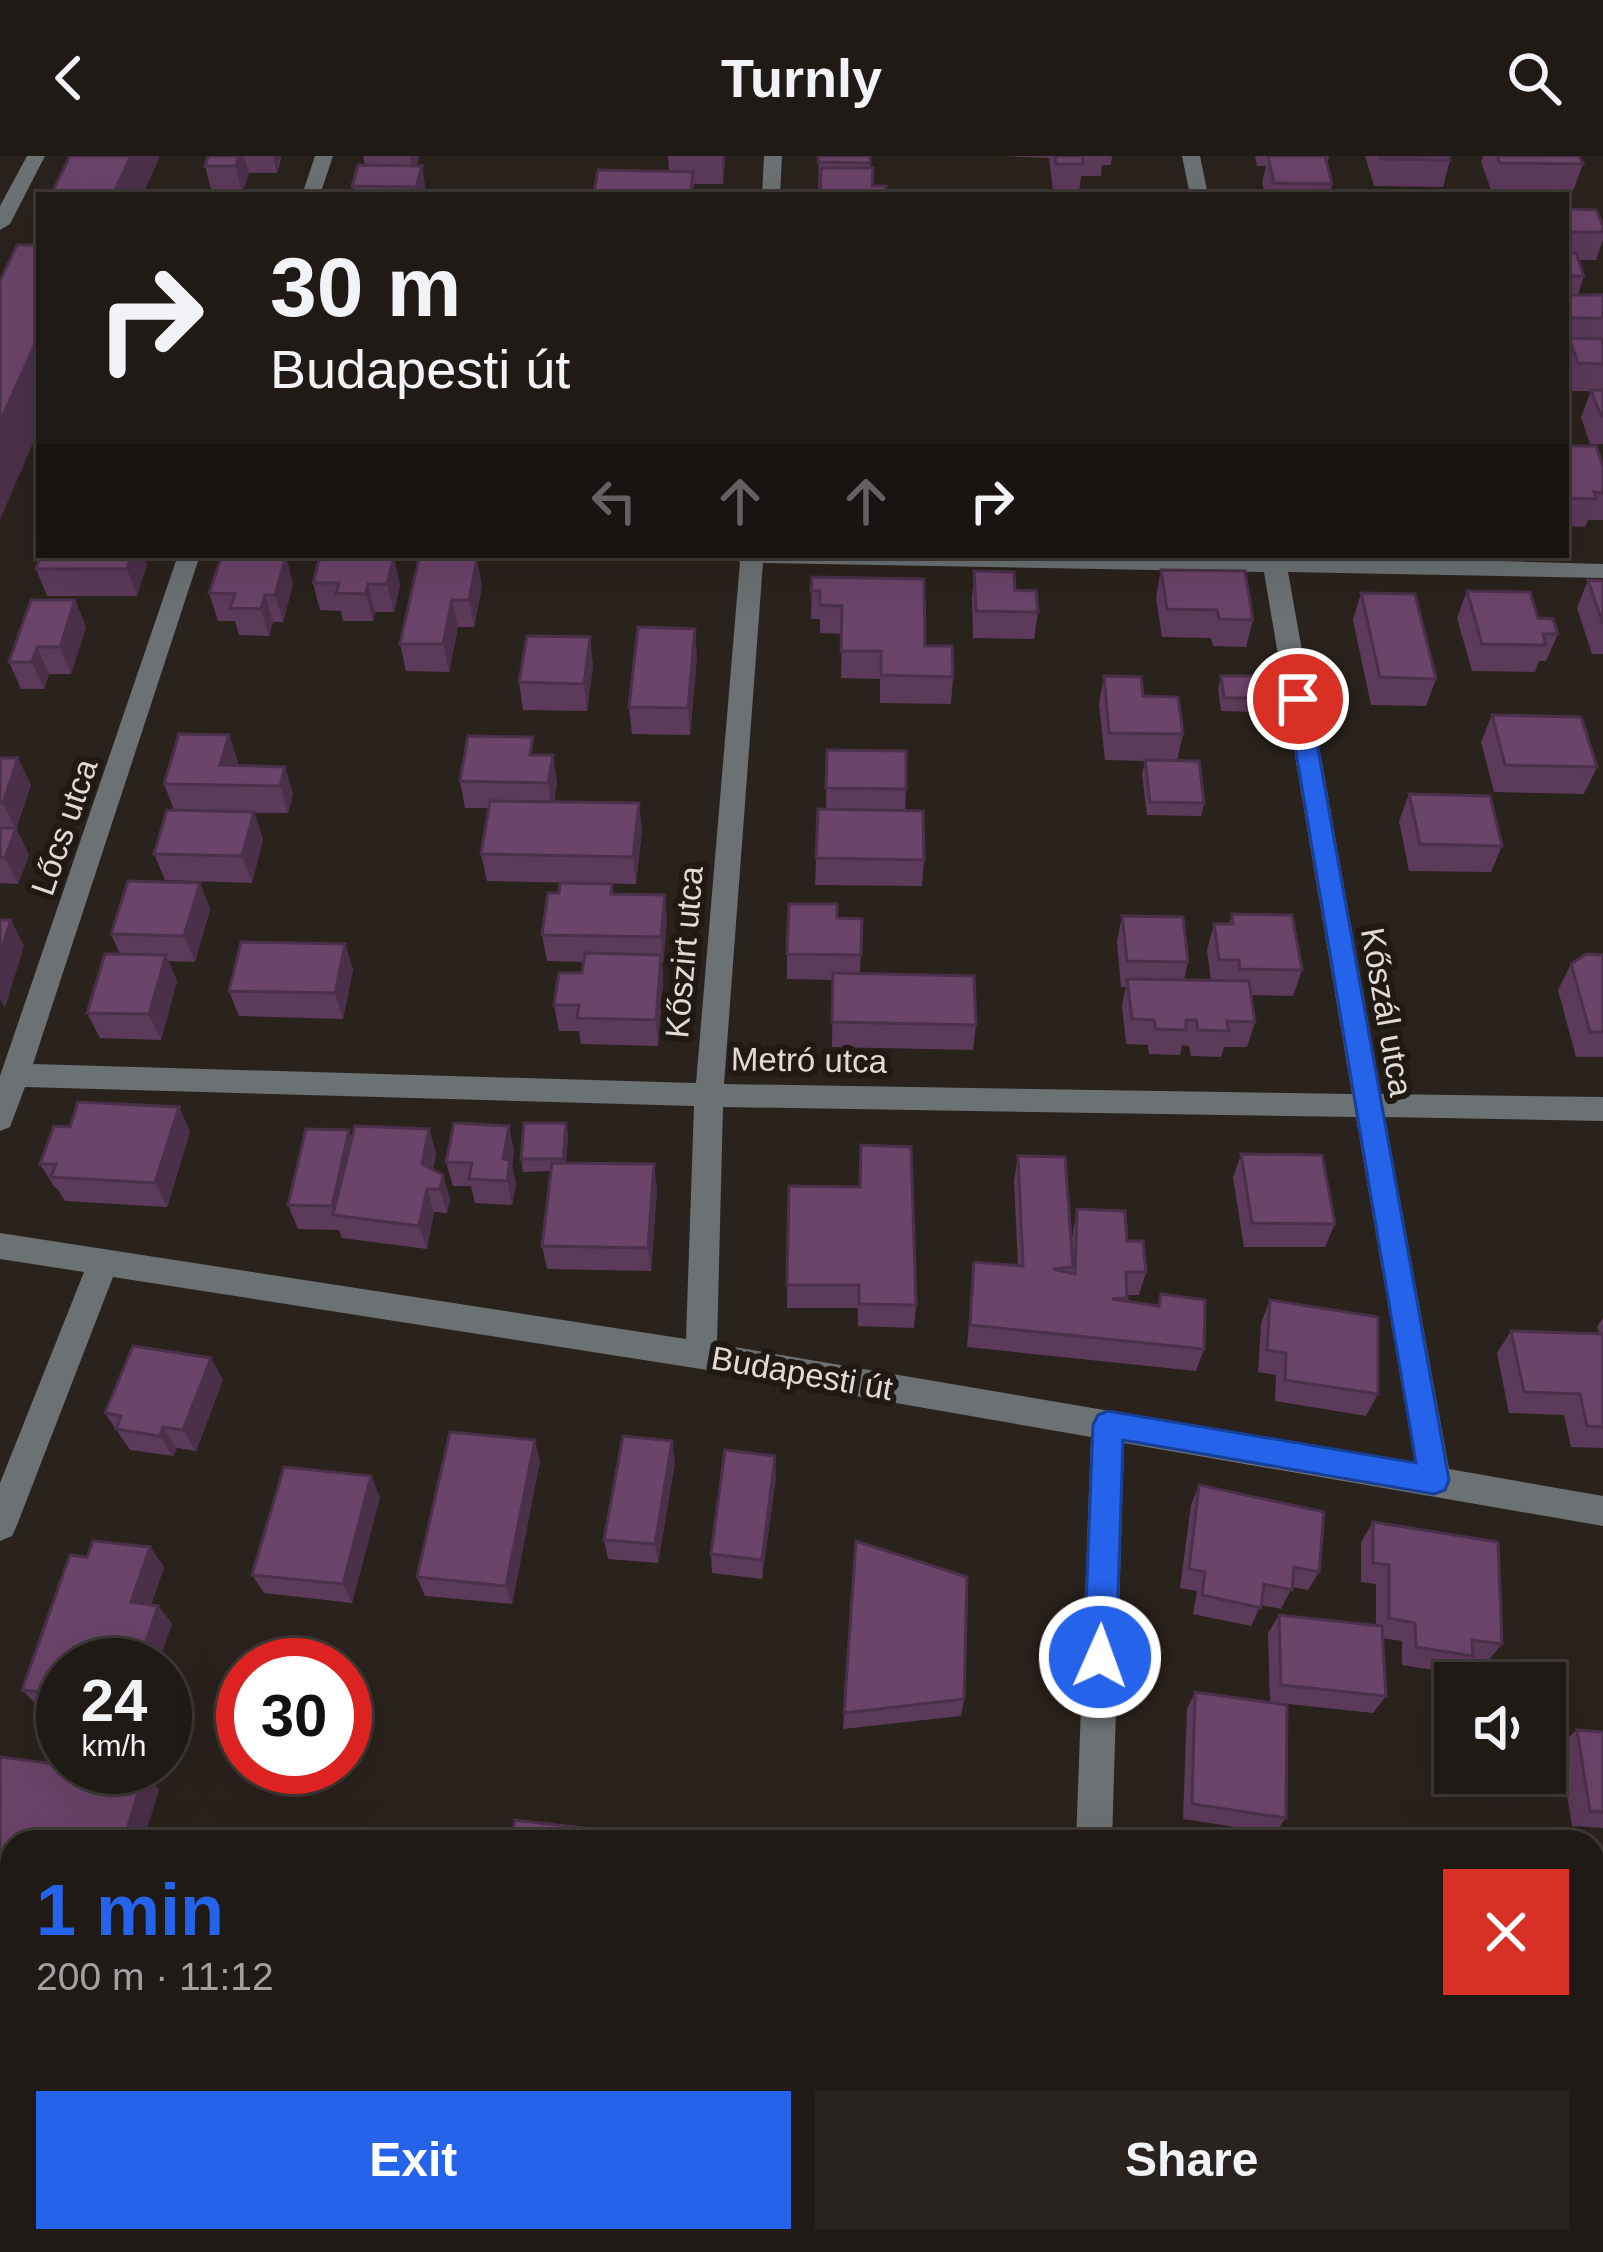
<!DOCTYPE html>
<html lang="en">
<head>
<meta charset="utf-8">
<style>
  body { margin:0; font-family:Helvetica,sans-serif; background:#28231f; color:#f1f3f6; height:100vh; display:flex; flex-direction:column; font-size:45px; white-space:nowrap }
  * { box-sizing:border-box; margin:0 }
  p { font-size:39px; color:#a2a1a1 }
  .icon { flex:none; width:66px; height:66px; fill:none; stroke:currentColor; stroke-width:2; stroke-linecap:round; stroke-linejoin:round }
  .map { position:relative; flex:1; overflow:hidden }
  .drawer { position:absolute; left:0px; top:1674px; width:1605px; height:423px; display:flex; flex-direction:column; background:#201a16; border-radius:36px 36px 0 0; box-shadow:0 12px 48px #0002,0 0 0 3px #3d3835 }
  .drawer>* { flex:none }
  .banner { position:absolute; left:36px; top:36px; width:1533px; height:366px; border-radius:0px; box-shadow:0 12px 48px #0002,0 0 0 3px #3d3835; background:#201a16; color:#f1f3f6; overflow:hidden }
  .buttons { position:absolute; left:1434px; top:1506px; display:grid; gap:24px }
  .buttons a { display:grid; place-items:center; width:132px; height:132px; border-radius:0px; background:#201a16; box-shadow:0 12px 48px #0002,0 0 0 3px #3d3835; font-size:60px }
  .speed { position:absolute; left:36px; top:1482px; display:flex; gap:24px; font-size:60px; font-weight:700; text-align:center }
  .speed>* { display:grid; place-content:center; width:156px; height:156px; border-radius:50%; background:#201a16; box-shadow:0 12px 48px #0002,0 0 0 3px #3d3835; line-height:1 }
  .speed small { font-size:30px; font-weight:400 }
  .speed .limit { border:18px solid #d22; background:#fff; color:#111 }
  .pin { position:absolute; display:grid; place-items:center; width:102px; height:102px; color:#fff; margin:-51px; border:6px solid #fff; border-radius:50%; box-shadow:0 3px 12px #0007 }
  .me { position:absolute; width:132px; margin:-66px; rotate:2deg; stroke-linejoin:round; filter:drop-shadow(0 0 9px #0008) }
  .turn { display:flex; align-items:center; gap:42px; height:252px; padding:0 36px; font-size:54px }
  .turn .icon { width:156px; height:156px; stroke-width:2.5 }
  .turn b { display:block; font-size:84px; line-height:102px }
  .lanes { display:flex; align-items:center; height:114px; padding:0 36px; background:#0003; justify-content:center; gap:60px; direction:ltr }
  .lanes .off { opacity:.35 }
  .round { display:grid; place-items:center; flex:none; width:126px; height:126px; border-radius:0px; background:#28231f }
  .head { display:flex; align-items:center; justify-content:space-between; height:204px; padding:0 36px }
  h1 { font-size:72px; font-weight:700; line-height:90px; color:#2563eb }
  .action { display:flex; gap:24px; margin-top:auto; padding:24px 36px }
  .action a { flex:1; height:138px; border-radius:0px; background:#2563eb; color:#fff; font-size:48px; font-weight:700; line-height:138px; text-align:center }
  .action a+a { background:#28231f; color:#f1f3f6 }
  header { display:flex; justify-content:space-between; align-items:center; height:156px; padding:0 36px; background:#201a16; font-size:54px; font-weight:700 }
  .map>svg:first-child { display:block }
</style>
</head>
<body>
<header><svg class="icon" aria-label="back" viewBox="0 0 24 24"><path d="M15 5l-7 7 7 7"/></svg>Turnly<svg class="icon" aria-label="search" viewBox="0 0 24 24"><circle cx="10" cy="10" r="6"/><path d="M15 15l6 6"/></svg></header>
<div class="map">
<svg width="1603" height="2096" viewBox="0 0 1603 2096">
  <rect width="100%" height="100%" fill="#2a221d"/>
  <g fill="none" stroke-linecap="round" stroke-linejoin="round">
    <g fill="#6c7173" fill-rule="evenodd">
      <polygon points="27,0 45,0 10,68 0,74 0,50"/>
      <polygon points="315,0 333,0 320,39 302,39"/>
      <polygon points="764,0 782,0 780,39 762,39"/>
      <polygon points="1182,0 1200,0 1208,39 1190,39"/>
      <path d="M178,399H200L33,908L696,927L740,406L730,399H1284L1603,408V422L1288,416L1381,938L1603,941V965L1385,961L1449,1313L1603,1340V1370L1124,1287L1112,1686H1076L1091,1281L701,1213L113,1121L17,1369L12,1380L0,1385V1327L84,1116L0,1103V1077L686,1183L694,950L25,931L10,971L0,975V920ZM763,407L1264,416L1352,938L724,928ZM723,951L1356,961L1415,1307L717,1188Z"/>
      <polygon points="1060,2085 1102,2085 1101,2096 1059,2096"/>
    </g>
  </g>
  <g fill="#5c3a5a">
    <polygon points="208,0 280,0 281,3 277,17 249,17 242,37 212,37 205,10"/>
    <polygon points="363,0 419,0 417,10 422,10 426,39 354,39 352,30 365,9"/>
    <polygon points="668,0 725,0 723,28 694,28 694,39 595,39 594,36 669,15"/>
    <polygon points="819,0 870,0 872,30 818,33"/>
    <polygon points="1001,0 1112,0 1111,9 1102,9 1101,20 1081,20 1079,36 1053,35 1049,2"/>
    <polygon points="1255,0 1329,0 1327,9 1332,28 1330,39 1265,39 1262,26 1266,10 1257,10"/>
    <polygon points="1365,0 1449,0 1450,4 1443,31 1374,30"/>
    <polygon points="1483,0 1579,0 1583,8 1573,35 1491,34 1481,6"/>
    <polygon points="1566,53 1603,70 1603,84 1596,104 1578,104 1584,120 1578,139 1603,139 1603,288 1590,288 1581,261 1591,235 1568,235 1566,230"/>
    <polygon points="1566,290 1603,310 1603,364 1588,364 1585,371 1566,370"/>
    <polygon points="419,402 482,430 474,471 458,471 449,516 406,515 400,488"/>
    <polygon points="147,408 137,440 47,440 36,413"/>
    <polygon points="1161,414 1253,464 1246,491 1213,490 1211,482 1162,481 1156,441"/>
    <polygon points="974,415 1015,434 1038,456 1034,483 973,482 972,443"/>
    <polygon points="812,421 925,490 953,521 951,548 880,547 880,523 841,522 842,478 820,477 820,463 811,463"/>
    <polygon points="1588,424 1603,425 1603,498 1592,498 1577,452"/>
    <polygon points="313,427 400,429 394,456 375,456 373,465 343,465 341,455 320,454"/>
    <polygon points="293,428 283,466 273,466 269,480 239,479 235,465 218,465 209,437"/>
    <polygon points="1467,435 1558,478 1546,505 1539,505 1535,516 1472,515 1457,462"/>
    <polygon points="1361,437 1436,523 1426,550 1371,549 1353,464"/>
    <polygon points="75,444 86,471 71,518 49,518 44,533 21,533 9,506"/>
    <polygon points="697,500 690,579 632,578 629,551"/>
    <polygon points="593,509 587,555 523,554 519,526"/>
    <polygon points="1104,520 1143,540 1183,578 1177,605 1204,647 1201,660 1147,659 1142,618 1145,605 1105,604 1099,548"/>
    <polygon points="1221,520 1261,542 1257,556 1221,555 1218,533"/>
    <polygon points="1492,559 1597,611 1584,638 1494,636 1481,586"/>
    <polygon points="229,579 238,606 237,610 285,611 293,638 288,657 178,655 254,656 263,683 252,727 165,724 154,698 174,654 164,628"/>
    <polygon points="827,594 906,633 905,655 924,704 922,730 815,729 818,653 826,653"/>
    <polygon points="535,599 557,626 554,646 642,674 636,728 487,725 481,698 489,652 465,652 460,625"/>
    <polygon points="0,602 31,629 16,673 29,699 18,728 0,727"/>
    <polygon points="1409,638 1502,690 1491,716 1409,715 1399,665"/>
    <polygon points="200,727 210,753 195,806 168,805 177,825 161,884 100,882 87,857 120,798 111,778"/>
    <polygon points="612,728 614,738 667,765 663,807 662,807 663,824 658,890 581,888 579,875 559,875 554,849 582,817 584,806 547,805 542,779 559,737"/>
    <polygon points="1232,758 1302,814 1293,840 1251,839 1255,866 1247,891 1224,891 1221,901 1191,900 1189,890 1182,889 1180,899 1149,898 1148,889 1126,888 1122,849 1126,831 1121,831 1117,786 1122,760 1188,806 1184,824 1211,825 1207,794 1214,768 1229,768"/>
    <polygon points="837,762 862,763 860,818 976,869 973,894 832,891 833,824 787,823 787,798"/>
    <polygon points="345,788 353,814 343,863 239,860 229,835"/>
    <polygon points="1603,799 1603,901 1576,901 1558,834 1571,808"/>
    <polygon points="179,951 190,976 167,1051 65,1045 57,1032 55,1032 40,1008 70,971"/>
    <polygon points="566,967 568,979 566,1007 657,1032 651,1115 547,1113 542,1090 551,1015 523,1016 521,1003"/>
    <polygon points="429,973 436,998 433,1014 443,1019 450,1043 447,1057 434,1056 427,1093 342,1082 339,1074 298,1073 288,1049 349,974 352,983"/>
    <polygon points="861,989 916,1149 914,1172 858,1170 858,1152 787,1152 789,1030 859,1031"/>
    <polygon points="514,994 512,1010 516,1028 512,1049 475,1047 471,1030 453,1030 446,1006"/>
    <polygon points="1241,998 1335,1068 1325,1091 1244,1091 1233,1022"/>
    <polygon points="1018,1000 1071,1087 1077,1053 1127,1085 1146,1116 1139,1139 1127,1139 1126,1145 1157,1150 1161,1138 1204,1193 1196,1215 967,1191 974,1106 1018,1110 1014,1025"/>
    <polygon points="1270,1144 1378,1238 1366,1260 1275,1245 1276,1219 1258,1216 1261,1167"/>
    <polygon points="1603,1162 1603,1292 1571,1291 1564,1259 1509,1257 1497,1197 1511,1175 1599,1178 1597,1171"/>
    <polygon points="223,1224 196,1295 177,1292 173,1300 130,1294 105,1257"/>
    <polygon points="540,1305 512,1448 425,1440 417,1421"/>
    <polygon points="675,1306 658,1407 608,1403 604,1384"/>
    <polygon points="776,1320 762,1423 712,1417 711,1398"/>
    <polygon points="1199,1329 1319,1416 1308,1434 1292,1431 1281,1453 1261,1449 1251,1470 1193,1458 1197,1435 1180,1432 1191,1349"/>
    <polygon points="380,1341 352,1447 264,1437 252,1419"/>
    <polygon points="1373,1366 1502,1488 1487,1506 1470,1503 1458,1518 1402,1509 1402,1485 1382,1482 1386,1540 1373,1557 1270,1546 1268,1477 1279,1459 1376,1469 1376,1428 1361,1426 1361,1386"/>
    <polygon points="856,1385 964,1543 961,1560 843,1573"/>
    <polygon points="150,1391 164,1411 151,1449 158,1450 172,1468 63,1509 63,1553 39,1551 22,1534 87,1401"/>
    <polygon points="1195,1536 1286,1662 1275,1677 1183,1663 1187,1553"/>
    <polygon points="1577,1574 1603,1576 1603,1672 1572,1670 1559,1590"/>
    <polygon points="0,1601 144,1618 159,1634 12,1686 12,1714 0,1712"/>
    <polygon points="0,1777 12,1779 12,1933 0,1932"/>
    <polygon points="939,2085 975,2085 970,2092"/>
    <polygon points="1178,2085 1288,2085 1289,2096 1178,2096"/>
  </g>
  <g fill="#4b304a">
    <polygon points="131,0 160,0 143,39 113,39"/>
    <polygon points="239,0 244,0 249,17 242,37 236,10"/>
    <polygon points="273,0 280,0 277,17"/>
    <polygon points="410,0 419,0 414,21"/>
    <polygon points="722,0 725,0 723,28 722,1"/>
    <polygon points="422,10 426,37 426,39 417,39 416,31"/>
    <polygon points="39,179 39,273 0,364 0,266"/>
    <polygon points="131,399 143,399 147,408 137,440 127,413"/>
    <polygon points="286,400 293,428 283,466 275,439"/>
    <polygon points="394,401 400,429 394,456 387,428"/>
    <polygon points="477,403 482,430 474,471 469,444"/>
    <polygon points="368,428 375,456 373,465 366,438"/>
    <polygon points="265,439 273,466 269,480 261,453"/>
    <polygon points="75,444 86,471 71,518 60,491"/>
    <polygon points="452,444 458,471 449,516 443,488"/>
    <polygon points="695,473 697,500 690,579 688,552"/>
    <polygon points="590,481 593,509 587,555 584,528"/>
    <polygon points="37,491 49,518 44,533 32,506"/>
    <polygon points="229,579 238,606 232,629 220,609"/>
    <polygon points="553,599 557,626 552,654 548,627"/>
    <polygon points="18,602 31,629 16,673 29,699 18,728 5,702 16,673 3,647"/>
    <polygon points="285,611 293,638 288,657 280,630"/>
    <polygon points="639,647 642,674 636,728 633,701"/>
    <polygon points="254,656 263,683 252,727 242,700"/>
    <polygon points="200,727 210,753 195,806 184,780"/>
    <polygon points="665,739 667,765 663,807 661,781"/>
    <polygon points="11,764 24,790 5,852 0,843 0,797"/>
    <polygon points="345,788 353,814 343,863 335,837"/>
    <polygon points="166,799 177,825 161,884 149,858"/>
    <polygon points="661,799 663,824 658,890 656,864"/>
    <polygon points="179,951 190,976 167,1051 155,1027"/>
    <polygon points="566,967 568,979 565,1015 563,1003"/>
    <polygon points="509,970 514,994 512,1010 516,1028 512,1049 503,1003"/>
    <polygon points="429,973 436,998 429,1032 422,1008"/>
    <polygon points="349,974 357,999 336,1059 332,1050"/>
    <polygon points="654,1008 657,1032 651,1115 648,1092"/>
    <polygon points="443,1019 450,1043 447,1057 440,1033"/>
    <polygon points="427,1033 434,1056 427,1093 419,1070"/>
    <polygon points="211,1202 223,1224 196,1295 183,1274"/>
    <polygon points="163,1271 177,1292 173,1300 160,1280"/>
    <polygon points="535,1284 540,1305 512,1448 506,1430"/>
    <polygon points="672,1285 675,1306 658,1407 655,1388"/>
    <polygon points="775,1300 776,1320 762,1423 762,1404"/>
    <polygon points="371,1320 380,1341 352,1447 343,1428"/>
    <polygon points="150,1391 164,1411 145,1465 131,1446"/>
    <polygon points="158,1450 172,1468 158,1509 138,1509"/>
    <polygon points="144,1618 159,1634 143,1686 123,1686"/>
  </g>
  <g fill="#6b4469" stroke="#4b304a" stroke-width="3">
    <polygon points="70,0 131,0 113,39 51,39"/>
    <polygon points="208,0 239,0 236,10 205,10"/>
    <polygon points="819,0 870,0 870,7 818,6"/>
    <polygon points="1055,0 1082,0 1083,8 1056,8"/>
    <polygon points="1268,0 1325,0 1332,28 1274,27"/>
    <polygon points="1380,0 1449,0 1450,4 1381,3"/>
    <polygon points="1497,0 1579,0 1583,8 1500,7"/>
    <polygon points="358,9 422,10 416,31 352,30"/>
    <polygon points="821,12 873,12 872,30 886,30 886,39 820,39"/>
    <polygon points="598,14 693,16 691,37 594,36"/>
    <polygon points="1566,53 1596,54 1603,70 1603,76 1566,76"/>
    <polygon points="17,89 39,89 39,179 0,266 0,125"/>
    <polygon points="1566,97 1576,97 1584,120 1566,120"/>
    <rect x="1566" y="139" width="37" height="23"/>
    <polygon points="1569,182 1603,183 1603,208 1578,207"/>
    <polygon points="1591,234 1603,234 1603,260 1601,260"/>
    <polygon points="1566,290 1596,290 1603,310 1603,337 1594,336 1596,343 1566,342"/>
    <polygon points="131,399 127,413 36,413 41,400"/>
    <polygon points="222,399 286,400 275,439 265,439 261,453 230,452 235,438 209,437"/>
    <polygon points="320,400 394,401 387,428 368,428 366,438 336,437 339,427 313,427"/>
    <polygon points="419,402 477,403 469,444 452,444 443,488 400,488"/>
    <polygon points="1161,414 1245,415 1253,464 1219,463 1217,454 1167,453"/>
    <polygon points="974,415 1014,416 1015,434 1036,435 1038,456 976,455"/>
    <polygon points="812,421 924,423 925,490 952,490 953,521 881,519 881,495 841,495 842,450 820,449 820,435 811,435"/>
    <polygon points="1588,424 1603,425 1603,468"/>
    <polygon points="1467,435 1530,436 1538,462 1553,463 1558,478 1543,478 1546,489 1482,488"/>
    <polygon points="1361,437 1415,438 1436,523 1380,521"/>
    <polygon points="31,444 75,444 60,491 37,491 32,506 9,506"/>
    <polygon points="638,471 695,473 688,552 629,551"/>
    <polygon points="527,480 590,481 584,528 519,526"/>
    <polygon points="1104,520 1141,521 1143,540 1178,541 1183,578 1109,577"/>
    <polygon points="1221,520 1257,520 1261,542 1224,542"/>
    <polygon points="1492,559 1581,561 1597,611 1505,609"/>
    <polygon points="179,578 229,579 220,609 285,611 280,630 164,628"/>
    <polygon points="468,580 533,581 530,599 553,599 548,627 460,625"/>
    <polygon points="827,594 906,595 906,633 826,632"/>
    <polygon points="0,602 18,602 3,647 0,647"/>
    <polygon points="1145,604 1199,605 1204,647 1150,646"/>
    <polygon points="1409,638 1490,640 1502,690 1420,688"/>
    <polygon points="490,645 639,647 633,701 481,698"/>
    <polygon points="818,653 923,655 924,704 816,702"/>
    <polygon points="167,654 254,656 242,700 154,698"/>
    <polygon points="0,672 16,672 5,702 0,701"/>
    <polygon points="128,725 200,727 184,780 111,778"/>
    <polygon points="560,727 612,728 611,738 665,739 661,781 542,779 548,737 559,737"/>
    <polygon points="789,748 837,748 837,762 862,763 861,799 787,798"/>
    <polygon points="1232,758 1292,759 1302,814 1240,813 1239,804 1219,804 1214,768 1233,768"/>
    <polygon points="1122,760 1183,761 1188,806 1127,805"/>
    <polygon points="0,764 11,764 0,797"/>
    <polygon points="241,786 345,788 335,837 229,835"/>
    <polygon points="585,797 661,799 656,864 577,862 579,849 554,849 559,817 582,817"/>
    <polygon points="105,798 166,799 149,858 87,857"/>
    <polygon points="1586,798 1603,799 1603,876 1590,876 1571,808"/>
    <polygon points="833,817 974,820 976,869 832,866"/>
    <polygon points="1127,823 1249,825 1255,866 1227,865 1229,875 1198,874 1196,864 1186,864 1186,874 1156,873 1154,864 1132,863"/>
    <polygon points="78,946 179,951 155,1027 51,1021 56,1008 40,1008 54,970 70,971"/>
    <polygon points="454,967 509,970 503,1003 510,1004 507,1025 469,1023 472,1007 446,1006"/>
    <polygon points="524,967 566,967 563,1003 521,1003"/>
    <polygon points="355,970 429,973 422,1008 443,1019 440,1033 427,1033 419,1070 333,1059"/>
    <polygon points="306,973 349,974 332,1050 288,1049"/>
    <polygon points="861,989 911,991 916,1149 859,1148 859,1129 787,1129 789,1030 860,1031"/>
    <polygon points="1241,998 1322,999 1335,1068 1252,1067"/>
    <polygon points="1018,1000 1065,1001 1073,1111 1053,1113 1075,1118 1077,1053 1125,1055 1127,1085 1143,1085 1146,1116 1126,1116 1127,1142 1112,1143 1159,1150 1161,1138 1205,1144 1204,1193 970,1169 974,1106 1023,1110"/>
    <polygon points="552,1007 654,1008 648,1092 542,1090"/>
    <polygon points="1270,1144 1378,1161 1378,1238 1285,1224 1286,1197 1267,1194"/>
    <polygon points="1511,1175 1603,1178 1603,1271 1587,1270 1580,1238 1524,1236"/>
    <polygon points="133,1190 211,1202 183,1274 163,1271 160,1280 116,1273 121,1260 105,1257"/>
    <polygon points="450,1276 535,1284 506,1430 417,1421"/>
    <polygon points="623,1280 672,1285 655,1388 604,1384"/>
    <polygon points="725,1294 775,1300 762,1404 711,1398"/>
    <polygon points="284,1311 371,1320 343,1428 252,1419"/>
    <polygon points="1199,1329 1324,1356 1319,1416 1294,1411 1292,1434 1264,1428 1261,1452 1202,1439 1205,1416 1189,1413"/>
    <polygon points="1373,1366 1498,1386 1502,1488 1472,1484 1473,1500 1416,1491 1415,1467 1389,1462 1389,1409 1373,1407"/>
    <polygon points="93,1385 150,1391 131,1446 158,1450 138,1509 63,1509 63,1538 22,1534 70,1399 87,1401"/>
    <polygon points="856,1385 967,1421 964,1543 844,1557"/>
    <polygon points="1279,1459 1382,1470 1386,1540 1281,1529"/>
    <polygon points="1195,1536 1287,1549 1286,1662 1192,1648"/>
    <polygon points="1577,1574 1603,1576 1603,1656 1590,1655"/>
    <polygon points="0,1601 63,1609 63,1611 83,1611 144,1618 123,1686 12,1686 12,1702 0,1700"/>
    <polygon points="515,1664 608,1675 606,1686 511,1686"/>
    <polygon points="1180,1674 1230,1679 1230,1686 1180,1686"/>
    <polygon points="0,1777 12,1779 12,1927 0,1925"/>
    <polygon points="639,2085 783,2085 782,2096 638,2096"/>
    <polygon points="1188,2085 1288,2085 1289,2096 1188,2096"/>
  </g>
  <polygon fill="#2563eb" stroke="#184099" stroke-width="3" points="1298,536 1309,543 1449,1324 1445,1334 1434,1338 1123,1284 1116,1501 1112,1511 1100,1516 1089,1511 1084,1501 1093,1269 1098,1259 1108,1255 1416,1307 1287,543"/>
  <g text-anchor="middle" dominant-baseline="central" stroke-width="12" stroke-linejoin="round" paint-order="stroke">
    <g font-size="33" fill="#e0dbd7" stroke="#201914">
      <text transform="translate(64 671) rotate(-71)">Lőcs utca</text>
      <text transform="translate(684 796) rotate(-85)">Kőszirt utca</text>
      <text transform="translate(1387 856) rotate(80)">Kőszál utca</text>
      <text transform="translate(809 904) rotate(1)">Metró utca</text>
      <text transform="translate(802 1217) rotate(10)">Budapesti út</text>
    </g>
  </g>
</svg>
<div class="buttons">
<a><svg class="icon" aria-label="sound" viewBox="0 0 24 24"><path d="M4 9h4l5-4v14l-5-4H4zM17 9q2 3 0 6"/></svg></a>
</div>
<div class="speed"><div>24<small>km/h</small></div><div class="limit">30</div></div>
<div class="pin" style="left:1298px;top:543px;background:#d93025"><svg class="icon" aria-label="arrive" viewBox="0 0 24 24"><path d="M6 21V4h12l-3 4 3 4H6"/></svg></div>
<svg class="me" style="left:1100px;top:1501px" viewBox="-20 -20 40 40"><circle r="17" fill="#2563eb" stroke="#fff" stroke-width="3"/><path d="M0-11L8 9 0 5-8 9z" fill="#fff"/></svg>
<div class="banner">
<div class="turn"><svg class="icon" aria-label="right" viewBox="0 0 24 24"><path d="M7 20v-9h11M14 6l5 5-5 5"/></svg><div><b>30 m</b>Budapesti út</div></div>
<div class="lanes"><svg class="icon off" aria-label="left" viewBox="0 0 24 24"><path d="M17 20v-9H6M10 6l-5 5 5 5"/></svg><svg class="icon off" aria-label="ahead" viewBox="0 0 24 24"><path d="M12 20V5M6 11l6-6 6 6"/></svg><svg class="icon off" aria-label="ahead" viewBox="0 0 24 24"><path d="M12 20V5M6 11l6-6 6 6"/></svg><svg class="icon" aria-label="right" viewBox="0 0 24 24"><path d="M7 20v-9h11M14 6l5 5-5 5"/></svg></div>
</div>
<section class="drawer">
<div class="head"><div><h1>1 min</h1><p>200 m · 11:12</p></div><a class="round" style="background:#d93025;color:#fff"><svg class="icon" aria-label="close" viewBox="0 0 24 24"><path d="M6 6l12 12M18 6L6 18"/></svg></a></div>
<div class="action"><a>Exit</a><a>Share</a></div>
</section>
</div>
</body>
</html>
